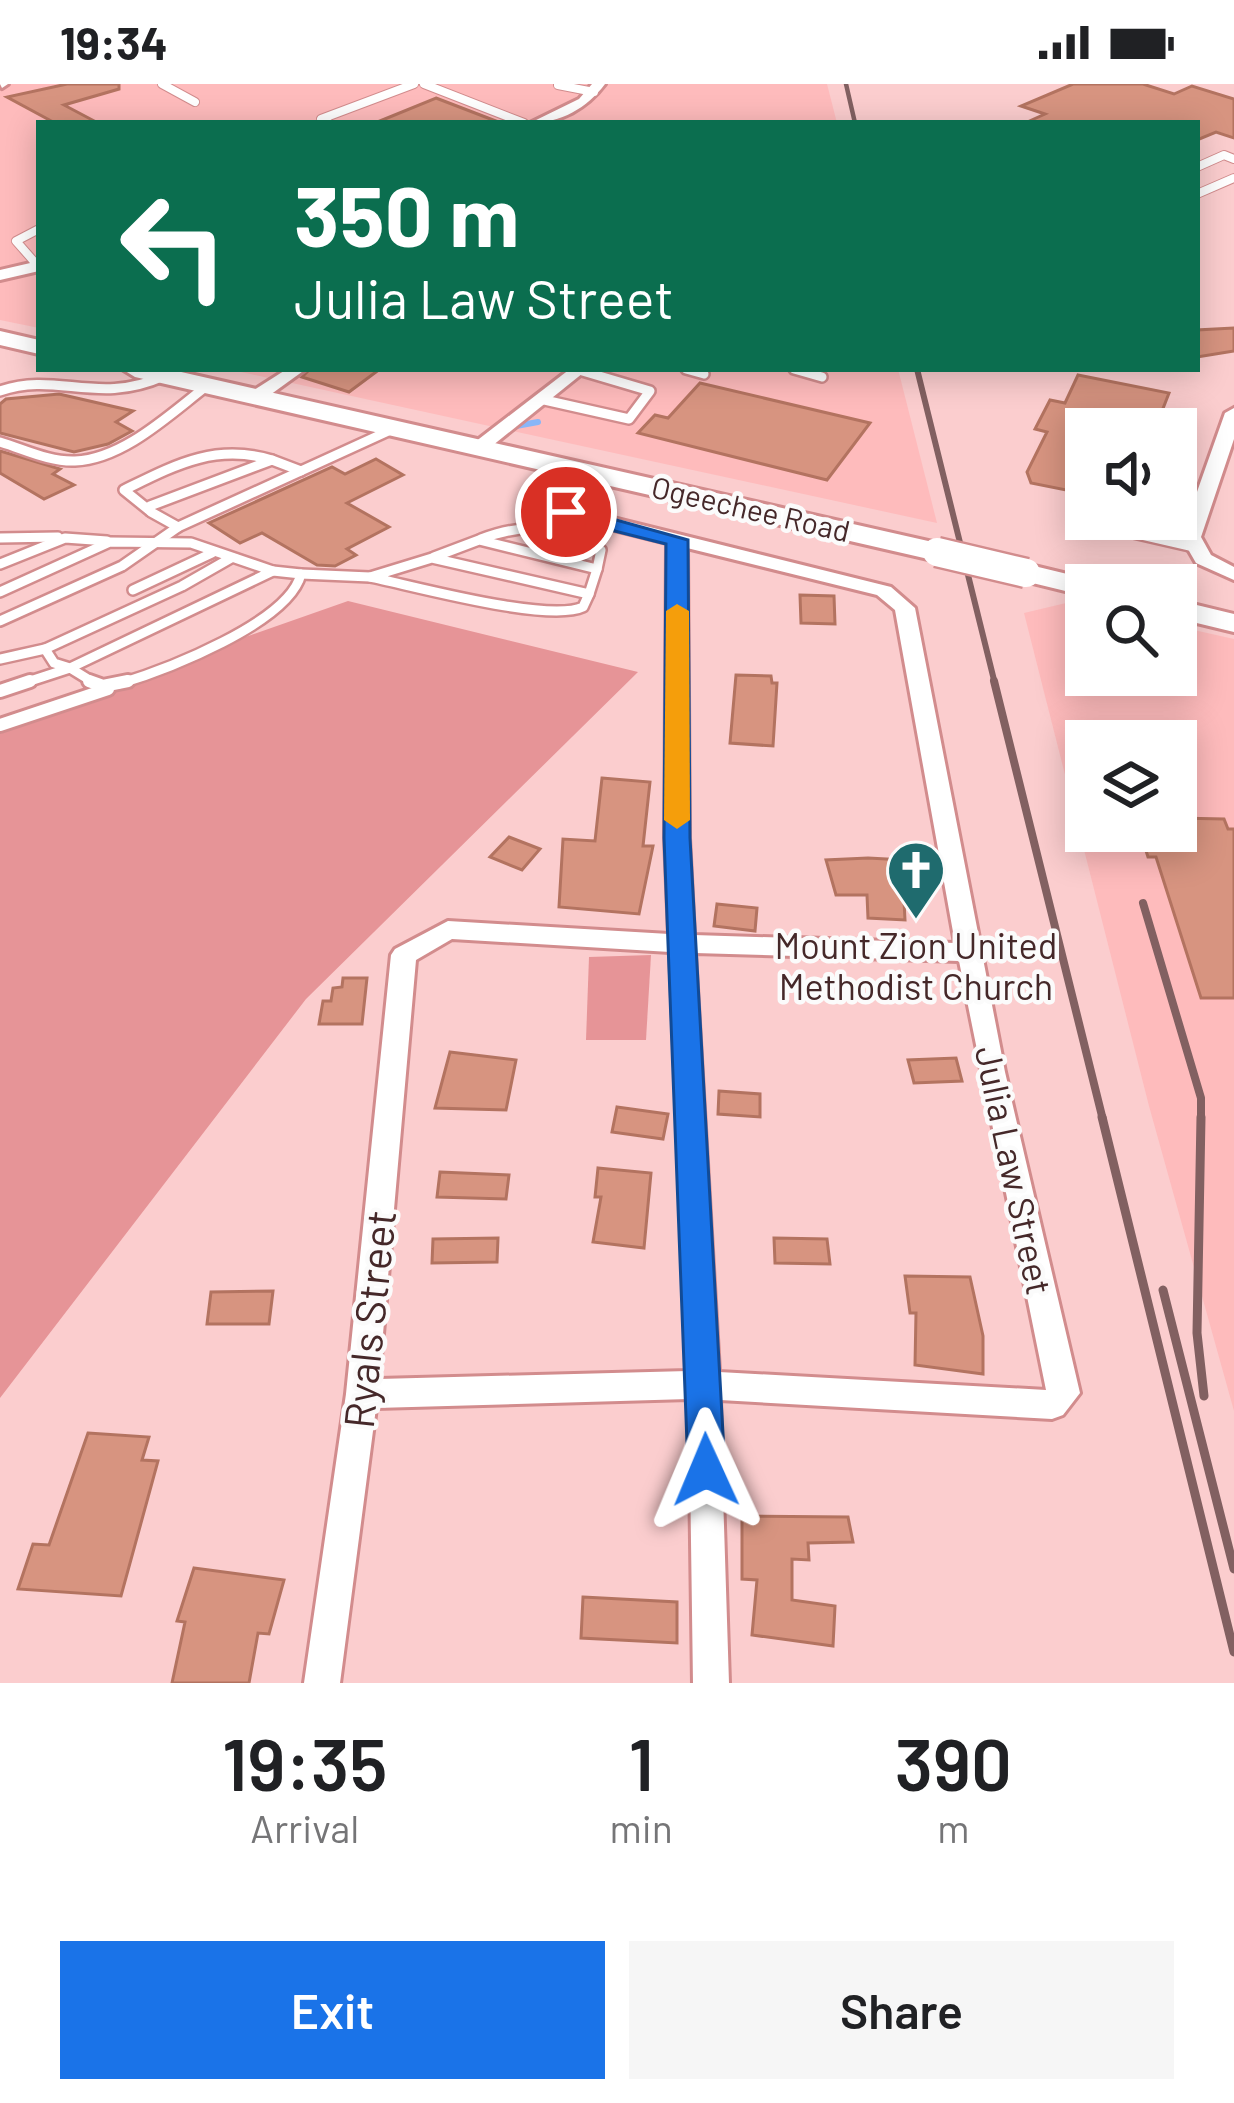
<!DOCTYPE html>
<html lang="en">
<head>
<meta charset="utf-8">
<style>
  body { margin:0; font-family:Barlow,sans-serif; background:#f6f6f6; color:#202124; height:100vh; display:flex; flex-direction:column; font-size:45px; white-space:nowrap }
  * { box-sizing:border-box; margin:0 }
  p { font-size:39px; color:#757577 }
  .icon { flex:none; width:66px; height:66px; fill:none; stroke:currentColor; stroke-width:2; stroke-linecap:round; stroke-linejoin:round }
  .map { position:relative; height:1599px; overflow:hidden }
  .side { display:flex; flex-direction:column; background:#fff; flex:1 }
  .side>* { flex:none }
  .banner { position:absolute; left:36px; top:36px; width:1164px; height:252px; border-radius:0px; box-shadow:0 6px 30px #0003; background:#0b6e4f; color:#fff; overflow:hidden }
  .controls { position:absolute; left:1065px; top:324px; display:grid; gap:24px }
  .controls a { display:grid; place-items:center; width:132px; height:132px; border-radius:0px; background:#fff; box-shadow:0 6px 30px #0003; font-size:60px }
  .pin { position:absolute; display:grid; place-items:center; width:102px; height:102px; color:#fff; margin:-51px; border:6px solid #fff; border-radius:50%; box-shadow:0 3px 12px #0007 }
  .me { position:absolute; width:132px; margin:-66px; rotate:359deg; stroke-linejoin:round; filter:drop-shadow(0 0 9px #0008) }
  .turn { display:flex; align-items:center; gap:42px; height:252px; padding:0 60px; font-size:54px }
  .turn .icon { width:156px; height:156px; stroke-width:2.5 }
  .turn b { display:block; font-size:84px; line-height:102px }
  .eta { display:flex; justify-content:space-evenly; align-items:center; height:204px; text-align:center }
  .eta b { font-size:72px; font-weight:600; line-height:84px }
  .action { display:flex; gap:24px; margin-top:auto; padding:24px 60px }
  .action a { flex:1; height:138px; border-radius:0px; background:#1a73e8; color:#fff; font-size:48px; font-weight:600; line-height:138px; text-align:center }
  .action a+a { background:#f6f6f6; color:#202124 }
  .status { display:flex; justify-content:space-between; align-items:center; height:84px; padding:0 60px; background:#fff; direction:ltr }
  .status svg { height:33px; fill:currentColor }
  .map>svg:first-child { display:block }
</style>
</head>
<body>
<div class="status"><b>19:34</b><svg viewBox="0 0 49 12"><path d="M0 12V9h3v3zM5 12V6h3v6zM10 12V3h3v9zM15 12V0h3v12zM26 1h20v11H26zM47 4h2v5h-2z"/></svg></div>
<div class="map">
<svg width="1234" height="1599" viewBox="0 0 1234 1599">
  <rect width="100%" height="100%" fill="#fbcdce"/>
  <g fill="#febbbc" fill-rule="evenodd">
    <polygon points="0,0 827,0 837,39 39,39 39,244 0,236"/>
    <polygon points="227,285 898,285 937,439"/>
    <path d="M1066,519L1086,523V591H1176V542L1234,555V1327L1149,1022L1024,529ZM1086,657H1176V747H1086Z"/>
  </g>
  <g fill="#e69497">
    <polygon points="348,517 638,588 306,915 0,1314 0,639"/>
    <polygon points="651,871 646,956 586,956 589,873"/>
  </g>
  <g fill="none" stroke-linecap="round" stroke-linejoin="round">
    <polyline stroke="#89b6f8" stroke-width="6" points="516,342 538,338"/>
  </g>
  <g fill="#d79480" stroke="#b37360" stroke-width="3">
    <polygon points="67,0 119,0 119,5 64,21 98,39 55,39 7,13"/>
    <polygon points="1073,0 1143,0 1174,10 1192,2 1234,15 1234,54 1216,48 1197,56 1197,39 1025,39 1045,30 1021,22"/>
    <polygon points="436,14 501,39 375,39"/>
    <polygon points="1234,244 1234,267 1197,273 1197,246"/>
    <polygon points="310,285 380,285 349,308 302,293"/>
    <polygon points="1078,291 1169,309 1155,345 1086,345 1086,410 1031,399 1027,388 1047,348 1035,345 1050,316 1065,319"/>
    <polygon points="700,299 870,339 827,396 638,349 655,331 668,334"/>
    <polygon points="59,310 133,327 116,338 132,347 108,360 74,368 0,349 0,320 6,315"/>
    <polygon points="0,367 60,385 53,390 74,401 44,415 0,389"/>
    <polygon points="376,375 403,391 347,419 389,443 347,465 356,471 335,482 317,481 262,449 240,459 209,439 332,383 345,390"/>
    <polygon points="800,511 834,512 835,540 801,539"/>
    <polygon points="736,591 771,592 772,599 777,599 773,662 730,659"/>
    <polygon points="602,694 650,698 643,762 653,762 639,830 559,823 563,755 595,757"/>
    <polygon points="1176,734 1224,735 1228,745 1234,745 1234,914 1201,914 1156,773 1148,773 1141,751 1176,747"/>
    <polygon points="509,753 540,765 522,786 490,773"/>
    <polygon points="868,774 923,777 925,799 903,798 905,836 868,834 867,811 836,811 826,776"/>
    <polygon points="717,820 757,824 755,847 714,842"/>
    <polygon points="343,894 367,894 362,940 319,940 323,917 331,917 333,904 342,903"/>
    <polygon points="450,968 516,976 506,1026 435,1024"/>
    <polygon points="956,974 962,997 914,999 908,976"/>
    <polygon points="719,1007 760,1010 760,1033 718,1030"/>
    <polygon points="617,1023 668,1030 663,1055 612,1048"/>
    <polygon points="598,1084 651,1089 644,1164 593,1158 601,1113 595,1113"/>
    <polygon points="440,1088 509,1091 506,1115 437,1113"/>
    <polygon points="498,1154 497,1178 432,1179 433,1155"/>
    <polygon points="774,1154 827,1155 830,1180 775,1179"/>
    <polygon points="905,1192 970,1193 983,1252 983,1290 915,1281 916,1229 910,1229"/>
    <polygon points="273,1207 269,1240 207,1240 211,1208"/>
    <polygon points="88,1349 149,1353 142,1376 158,1377 121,1512 18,1505 33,1460 49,1461"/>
    <polygon points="742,1432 848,1433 853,1458 808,1459 809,1476 792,1475 792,1516 835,1522 833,1562 752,1551 757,1496 742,1495"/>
    <polygon points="194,1484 284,1496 269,1550 258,1549 249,1599 172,1599 185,1538 177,1537"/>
    <polygon points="583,1513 677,1518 677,1559 581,1554"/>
  </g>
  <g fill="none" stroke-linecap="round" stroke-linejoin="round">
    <defs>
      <g id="service-far2">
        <polyline points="162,0 195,18"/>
        <polyline points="424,0 524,39"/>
        <polyline points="558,1 594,8"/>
        <polyline points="329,39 321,35 414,0"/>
        <polyline points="1197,83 1224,71 1234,75"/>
        <polyline points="1197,110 1234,94"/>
        <polyline points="38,182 16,157 39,145"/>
      </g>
      <g id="service-far1">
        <polyline points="686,285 704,290"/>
        <polyline points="794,285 822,293"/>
        <path d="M0,307C57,287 97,322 164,292"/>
        <polyline points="540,315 629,335 650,307 579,286"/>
        <path d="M0,358C24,365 49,378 75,377C124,375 171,329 208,301"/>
        <path d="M150,427L124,406C175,381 215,359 272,376"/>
        <polyline points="1072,435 1194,463"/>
        <polyline points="178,443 151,428 150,422 272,376 301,387"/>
        <polyline points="0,454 58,453"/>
        <path d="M481,455C526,438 560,441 601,466L597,485"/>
        <polyline points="434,473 479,456 597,485 589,510"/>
        <path d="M432,474L589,510L583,523C548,539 414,502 370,493Z"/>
        <polyline points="0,480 65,454 107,457"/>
        <polyline points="301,490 370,493"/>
        <polyline points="133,506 212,469"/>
        <polyline points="0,508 110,458 191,459 273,487 70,584 54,579 45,565 182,502 231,474"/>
        <polyline points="0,537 122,482 178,443 395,344"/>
        <polyline points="0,575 45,565"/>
        <polyline points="21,600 70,584 96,600"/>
        <path d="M119,600C165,586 289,539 301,490L273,487"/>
      </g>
      <g id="service">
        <polyline points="89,597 103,602 128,597"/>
        <polyline points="0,607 30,597"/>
        <polyline points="0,641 108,605"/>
      </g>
      <g id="minor">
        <polygon points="0,0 8,0 2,4"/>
        <path d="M592,0H605C587,24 561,39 530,39L579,15Z"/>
        <polygon points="39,177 39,187 0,196 0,186"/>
        <polygon points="287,285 306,285 263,316 251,316 251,308"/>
        <polygon points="570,285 588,285 487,366 475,366 475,358"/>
        <polygon points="1234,324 1234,355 1201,453 1211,471 1234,483 1234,496 1196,479 1181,453 1225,329"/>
        <path d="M559,374L568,379L541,416L891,503L915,524L1005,988L1080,1309L1063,1331L1052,1335L720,1316L729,1599H693L689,1315L376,1324L340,1599H304L346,1310L391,871L395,865L448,837L669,850L665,754L667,459L522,423V415L553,375ZM687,464L877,511L895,526L955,859L694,851L689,754ZM452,855L670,868L688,1287L379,1295L416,876ZM695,869L959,877L1046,1306L719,1288Z"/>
      </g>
      <g id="primary">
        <polygon points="0,247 39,256 39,270 0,261"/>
        <polygon points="122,285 168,285 937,459 951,468 937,477 135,293"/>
        <polygon points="1026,480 1096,497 1099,501 1086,501 1086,512 1016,495 1011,489"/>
        <polygon points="1176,516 1234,530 1234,548 1176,534"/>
      </g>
    </defs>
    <use href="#service-far2" stroke="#d28c8d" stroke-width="10"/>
    <use href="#service-far1" stroke="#d28c8d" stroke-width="14"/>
    <use href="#service" stroke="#d28c8d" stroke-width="18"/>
    <use href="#minor" stroke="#d28c8d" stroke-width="6"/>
    <use href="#primary" stroke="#d28c8d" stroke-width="6"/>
    <use href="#service-far2" stroke="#fff" stroke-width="8"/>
    <use href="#service-far1" stroke="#fff" stroke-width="9"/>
    <use href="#service" stroke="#fff" stroke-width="12"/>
    <use href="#minor" fill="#fff" fill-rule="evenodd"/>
    <use href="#primary" fill="#fff" fill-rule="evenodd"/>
    <polyline stroke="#826061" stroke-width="4.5" points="846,0 855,39"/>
    <polyline stroke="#826061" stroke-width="6" points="917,285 995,600"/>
    <g stroke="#826061" stroke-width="8">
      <polyline points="994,597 1103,1036"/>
      <polyline points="1143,819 1201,1014 1201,1036"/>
    </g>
    <g stroke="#826061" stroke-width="9">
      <polyline points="1102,1033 1234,1568"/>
      <polyline points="1201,1033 1197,1249 1204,1312"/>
      <polyline points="1163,1206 1234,1485"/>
    </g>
    <defs>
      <polyline id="primary-bridge" points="937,468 1026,489"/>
    </defs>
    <use href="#primary-bridge" stroke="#d28c8d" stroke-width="33" stroke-linecap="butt"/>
    <use href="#primary-bridge" stroke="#fff" stroke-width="28"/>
  </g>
  <polygon fill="#1a73e8" stroke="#114b97" stroke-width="3" points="566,422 688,456 690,754 725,1386 719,1398 706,1403 694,1398 688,1386 664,754 666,460 559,433 555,428"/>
  <polygon fill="#f59e0b" points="677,520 689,527 690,736 677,745 664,736 666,527"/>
  <defs>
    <symbol id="church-pin" viewBox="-11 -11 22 30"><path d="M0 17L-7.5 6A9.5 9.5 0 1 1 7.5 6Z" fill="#1f6b6e" stroke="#fbfbfb"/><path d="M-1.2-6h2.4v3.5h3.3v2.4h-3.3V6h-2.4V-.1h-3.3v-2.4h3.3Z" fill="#fff"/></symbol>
  </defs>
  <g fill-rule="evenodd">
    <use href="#church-pin" x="883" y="753" width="66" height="90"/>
  </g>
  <g text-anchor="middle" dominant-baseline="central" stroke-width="9" stroke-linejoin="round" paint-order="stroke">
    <g font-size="30" fill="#452829" stroke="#fbfbfb">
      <text transform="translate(751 424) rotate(13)">Ogeechee Road</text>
    </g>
    <g font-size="36" fill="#452829" stroke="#fbfbfb">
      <text x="916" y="860">Mount Zion United<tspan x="916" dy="41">Methodist Church</tspan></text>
    </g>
    <g font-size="36" fill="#452829" stroke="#fbfbfb">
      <text transform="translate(1015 1086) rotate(78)">Julia Law Street</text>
    </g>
    <g font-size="42" fill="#452829" stroke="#fbfbfb">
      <text transform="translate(368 1235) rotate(-84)">Ryals Street</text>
    </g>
  </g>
</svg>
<div class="controls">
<a><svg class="icon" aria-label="sound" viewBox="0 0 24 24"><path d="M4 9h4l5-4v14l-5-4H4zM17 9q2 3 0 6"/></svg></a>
<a><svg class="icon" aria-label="search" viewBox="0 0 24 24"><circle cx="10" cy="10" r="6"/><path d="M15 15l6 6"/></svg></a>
<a><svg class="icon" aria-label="layers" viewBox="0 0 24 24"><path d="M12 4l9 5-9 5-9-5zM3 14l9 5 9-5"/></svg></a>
</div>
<div class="pin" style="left:566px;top:428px;background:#d93025"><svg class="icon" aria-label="arrive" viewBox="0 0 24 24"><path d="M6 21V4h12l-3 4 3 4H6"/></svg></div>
<svg class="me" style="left:706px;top:1386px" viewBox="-20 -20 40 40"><path d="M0-17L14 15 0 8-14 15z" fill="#1a73e8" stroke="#fff" stroke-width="4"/></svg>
<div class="banner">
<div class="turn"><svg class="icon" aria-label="left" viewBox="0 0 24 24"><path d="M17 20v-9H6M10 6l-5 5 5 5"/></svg><div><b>350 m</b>Julia Law Street</div></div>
</div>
</div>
<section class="side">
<div class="eta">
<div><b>19:35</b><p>Arrival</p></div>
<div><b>1</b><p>min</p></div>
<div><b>390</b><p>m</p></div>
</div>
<div class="action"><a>Exit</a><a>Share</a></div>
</section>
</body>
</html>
